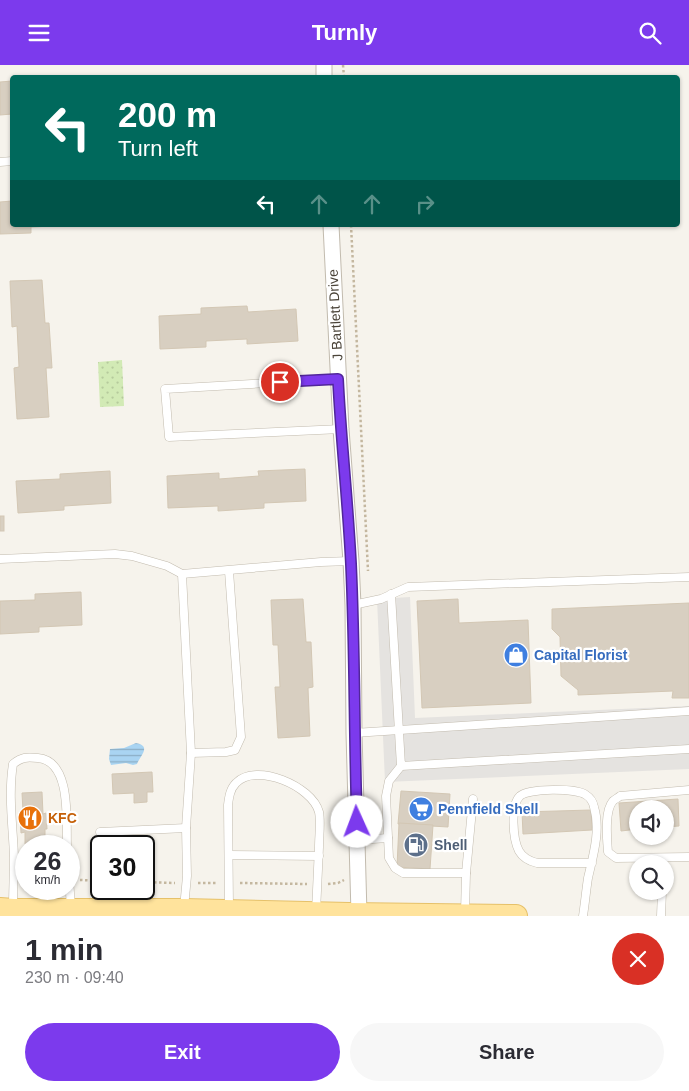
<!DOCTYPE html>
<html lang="en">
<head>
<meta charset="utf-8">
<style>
  body { margin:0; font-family:Arial,sans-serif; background:#f7f7f7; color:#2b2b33; height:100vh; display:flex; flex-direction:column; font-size:19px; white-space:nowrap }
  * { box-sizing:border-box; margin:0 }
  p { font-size:16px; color:#7c7c81 }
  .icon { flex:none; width:28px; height:28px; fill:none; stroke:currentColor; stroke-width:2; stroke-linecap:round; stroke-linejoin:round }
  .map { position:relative; height:851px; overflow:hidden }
  .details { display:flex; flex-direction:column; background:#fff; flex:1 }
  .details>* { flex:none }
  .hud { position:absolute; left:10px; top:10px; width:670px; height:152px; border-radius:5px; box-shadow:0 1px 4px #0004; background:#00695c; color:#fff; overflow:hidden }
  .fabs { position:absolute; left:629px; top:735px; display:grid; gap:10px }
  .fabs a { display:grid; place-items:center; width:45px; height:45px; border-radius:50%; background:#fff; box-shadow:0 1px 4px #0004; font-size:25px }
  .speed { position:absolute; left:15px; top:770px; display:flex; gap:10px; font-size:25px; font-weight:700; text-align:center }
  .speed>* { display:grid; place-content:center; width:65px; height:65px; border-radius:50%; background:#fff; box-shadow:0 1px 4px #0004; line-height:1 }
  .speed small { font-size:12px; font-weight:400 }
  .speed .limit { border:2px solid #111; border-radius:8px; background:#fff; color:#111 }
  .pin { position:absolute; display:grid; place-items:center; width:42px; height:42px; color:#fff; margin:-21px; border:2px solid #fff; border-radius:50%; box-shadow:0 1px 5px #0007 }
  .me { position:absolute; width:55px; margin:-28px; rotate:358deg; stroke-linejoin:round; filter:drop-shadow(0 0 4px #0008) }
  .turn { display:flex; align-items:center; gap:18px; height:105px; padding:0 25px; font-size:22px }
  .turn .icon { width:65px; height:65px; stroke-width:2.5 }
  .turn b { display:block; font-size:35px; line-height:42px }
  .lanes { display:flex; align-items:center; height:48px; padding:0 25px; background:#0003; justify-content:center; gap:25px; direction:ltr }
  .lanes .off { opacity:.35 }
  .round { display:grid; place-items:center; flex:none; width:52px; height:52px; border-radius:26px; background:#f7f7f7 }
  .headline { display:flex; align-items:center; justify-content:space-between; height:85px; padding:0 25px }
  h1 { font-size:30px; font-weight:600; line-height:38px }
  .button { display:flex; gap:10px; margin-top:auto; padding:10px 25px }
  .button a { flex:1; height:58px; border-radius:30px; background:#7c3aed; color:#fff; font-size:20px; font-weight:600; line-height:58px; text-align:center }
  .button a+a { background:#f7f7f7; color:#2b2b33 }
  header { display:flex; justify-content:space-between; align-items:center; height:65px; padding:0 25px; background:#7c3aed; color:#fff; font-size:22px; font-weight:600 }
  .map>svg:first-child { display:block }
</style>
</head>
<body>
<header><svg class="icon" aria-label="menu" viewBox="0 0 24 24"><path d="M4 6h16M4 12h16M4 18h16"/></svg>Turnly<svg class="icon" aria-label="search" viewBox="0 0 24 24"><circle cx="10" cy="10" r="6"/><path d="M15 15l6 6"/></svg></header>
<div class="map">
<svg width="689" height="851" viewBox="0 0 689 851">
  <defs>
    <pattern id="park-dots" width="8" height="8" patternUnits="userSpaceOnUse" patternTransform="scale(1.25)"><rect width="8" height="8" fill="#d2eab5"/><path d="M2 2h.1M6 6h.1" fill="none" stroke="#b6ca9c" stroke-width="1.8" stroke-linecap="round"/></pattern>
    <pattern id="water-rules" width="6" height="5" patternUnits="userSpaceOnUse" patternTransform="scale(1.25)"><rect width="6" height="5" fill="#a9d4f2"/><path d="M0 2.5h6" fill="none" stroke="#8caec5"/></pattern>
  </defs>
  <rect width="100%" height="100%" fill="#f6f3ec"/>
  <polygon fill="url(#park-dots)" points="122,295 124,341 100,342 98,297"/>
  <polygon fill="#e5e3e0" points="410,532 415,653 689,641 689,704 385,717 377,534"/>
  <path fill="url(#water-rules)" d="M136,678C152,681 140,691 137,699L133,700L126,698L111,700L109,694L110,684L124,683Z"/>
  <g fill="#d8cfc1" stroke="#d3c7b4">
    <polygon points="12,16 12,49 0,50 0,17"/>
    <polygon points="12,136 12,160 74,160 31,162 31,168 0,169 0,137"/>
    <polygon points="42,215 45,258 49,258 52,303 46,303 49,352 17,354 14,303 19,302 17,261 12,262 10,216"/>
    <polygon points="247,241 248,247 296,244 298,276 247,279 247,274 206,276 206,282 160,284 159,251 201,249 201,243"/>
    <polygon points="305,404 306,436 264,438 264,443 218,446 218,441 168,443 167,411 219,408 219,414 259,411 258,406"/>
    <polygon points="110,406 111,438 64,441 64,445 18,448 16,416 60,414 60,409"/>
    <rect x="0" y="451" width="4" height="15"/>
    <polygon points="81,527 82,560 39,562 39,567 0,569 0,536 35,535 35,529"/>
    <polygon points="303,534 306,577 311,577 313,622 308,623 310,671 278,673 275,622 280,622 278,580 273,580 271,535"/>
    <polygon points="458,534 459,558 528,555 531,638 422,643 417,536"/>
    <polygon points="689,538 689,633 672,633 673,626 578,630 578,625 561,611 560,572 552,564 552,544"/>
    <polygon points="152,707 153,727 147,727 147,737 134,738 134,728 113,729 112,709"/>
    <polygon points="401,726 450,729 448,762 398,759"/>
    <polygon points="42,727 43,749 46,748 47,764 45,764 45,780 25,781 25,767 21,768 20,746 23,746 22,728"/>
    <polygon points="678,734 679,761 665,762 665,744 638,744 638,764 621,766 619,738"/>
    <polygon points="591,745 592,765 523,769 522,747"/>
    <polygon points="399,758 433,760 430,804 397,802"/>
  </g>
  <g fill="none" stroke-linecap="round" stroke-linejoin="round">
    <defs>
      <g id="service">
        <polyline points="0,97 12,96"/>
        <polyline points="338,314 165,324 169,372 341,364"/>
        <polyline points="0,494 115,489 132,491 167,501 182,509 321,497 351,496"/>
        <polyline points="182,509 191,688 186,763 187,811 184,843"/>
        <polyline points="391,529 401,701 689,684"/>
        <polyline points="353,540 381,534 408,522 689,512"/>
        <polyline points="354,668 689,646"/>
        <polyline points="191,688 226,687 235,685 241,672 229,506"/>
        <polyline points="401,701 389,716 386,731 389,793 395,803 403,808 466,808 465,848"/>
        <path d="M689,725L620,731C618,733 615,734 613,736C604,746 607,774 608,787L616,793L689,792"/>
        <polyline points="100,767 186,763"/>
        <polyline points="357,775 388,773"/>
        <polyline points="229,790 319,791"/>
        <polyline points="466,808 473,734"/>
        <polyline points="69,813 71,843"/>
        <path d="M13,843C13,826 14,809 14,792C13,762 8,730 13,699C22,692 26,692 38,693C72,696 66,757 67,781"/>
        <path d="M229,843L228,740C229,732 230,724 236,718C256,697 312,721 319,747C321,757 319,771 319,782C318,803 317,825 316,847"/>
        <path d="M583,851C585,838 586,826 588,813C593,791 601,765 594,742C593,737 591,733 586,730C577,723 528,723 520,731C510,740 513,775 519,786C523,793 529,796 537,798H592"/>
        <polyline points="661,851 662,826"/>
      </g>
      <g id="minor">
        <polyline points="324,0 324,12"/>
        <polyline points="331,160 341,364 351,496 353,540 354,668 359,849"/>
      </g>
      <polyline id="primary" points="0,844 13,845 184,845 349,849 516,851"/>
    </defs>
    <use href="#service" stroke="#c2bbae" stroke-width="9"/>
    <use href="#minor" stroke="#c2bbae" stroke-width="17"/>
    <use href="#primary" stroke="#e6c16a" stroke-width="24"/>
    <g stroke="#c4b79f" stroke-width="2.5" stroke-dasharray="2.5 2.5" stroke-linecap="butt">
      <polyline points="343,0 344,12"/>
      <polyline points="351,160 368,506"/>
      <polyline points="80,815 101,816"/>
      <polyline points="144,817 175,818"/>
      <polyline points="198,818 217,818"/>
      <polyline points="240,818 307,819"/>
      <polyline points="328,819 338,818 344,815"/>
    </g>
    <use href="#service" stroke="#fff" stroke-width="8"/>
    <use href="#minor" stroke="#fff" stroke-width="15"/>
    <use href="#primary" stroke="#ffe39c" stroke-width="22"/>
  </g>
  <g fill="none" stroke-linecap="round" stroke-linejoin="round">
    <defs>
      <path id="route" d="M280,317L338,314C341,376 348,437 351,499C355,585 354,671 357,757"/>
    </defs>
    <use href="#route" stroke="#51269a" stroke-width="12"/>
    <use href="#route" stroke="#7c3aed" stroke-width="9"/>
  </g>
  <defs>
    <symbol id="shop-disc" viewBox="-11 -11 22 22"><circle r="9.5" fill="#3f7fe0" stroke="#fff"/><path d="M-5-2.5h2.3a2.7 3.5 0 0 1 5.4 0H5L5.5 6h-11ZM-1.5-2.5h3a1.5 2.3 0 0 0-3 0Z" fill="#fff"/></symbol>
    <symbol id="supermarket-disc" viewBox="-11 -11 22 22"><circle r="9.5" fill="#3f7fe0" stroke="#fff"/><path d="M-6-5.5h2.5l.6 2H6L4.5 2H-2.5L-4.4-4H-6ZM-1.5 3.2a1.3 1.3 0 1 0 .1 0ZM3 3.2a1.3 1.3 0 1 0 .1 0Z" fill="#fff"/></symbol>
    <symbol id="restaurant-disc" viewBox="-11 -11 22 22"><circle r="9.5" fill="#e8710a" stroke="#fff"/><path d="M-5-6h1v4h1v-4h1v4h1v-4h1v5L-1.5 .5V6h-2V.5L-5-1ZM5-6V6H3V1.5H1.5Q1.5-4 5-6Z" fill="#fff"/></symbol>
    <symbol id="fuel-disc" viewBox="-11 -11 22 22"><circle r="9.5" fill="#5c6f8a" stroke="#fff"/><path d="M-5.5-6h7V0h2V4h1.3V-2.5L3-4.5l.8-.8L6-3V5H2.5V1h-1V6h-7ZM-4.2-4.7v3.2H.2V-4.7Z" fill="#fff"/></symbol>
  </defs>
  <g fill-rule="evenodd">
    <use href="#shop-disc" x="502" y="576" width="28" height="28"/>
    <use href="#supermarket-disc" x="407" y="730" width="28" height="28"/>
    <use href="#restaurant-disc" x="16" y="739" width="28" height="28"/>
    <use href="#fuel-disc" x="402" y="766" width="28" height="28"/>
  </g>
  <g text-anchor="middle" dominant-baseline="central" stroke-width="4.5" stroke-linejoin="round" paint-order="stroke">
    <g font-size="14" fill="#4b4439" stroke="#fff">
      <text transform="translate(335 250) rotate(-93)">J Bartlett Drive</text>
    </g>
    <g font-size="14" font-weight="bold" fill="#366cbe" stroke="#fff" text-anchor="start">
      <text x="534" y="590">Capital Florist</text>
      <text x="438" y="744">Pennfield Shell</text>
    </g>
    <g font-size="14" font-weight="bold" fill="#c56008" stroke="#fff" text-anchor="start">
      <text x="48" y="753">KFC</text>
    </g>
    <g font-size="14" font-weight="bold" fill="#4e5e75" stroke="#fff" text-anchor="start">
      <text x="434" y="780">Shell</text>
    </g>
  </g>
</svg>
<div class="fabs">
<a><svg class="icon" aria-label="sound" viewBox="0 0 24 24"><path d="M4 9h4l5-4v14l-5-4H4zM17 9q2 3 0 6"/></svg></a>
<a><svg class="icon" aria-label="search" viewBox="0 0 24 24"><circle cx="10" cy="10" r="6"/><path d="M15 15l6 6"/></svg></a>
</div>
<div class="speed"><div>26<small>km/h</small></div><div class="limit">30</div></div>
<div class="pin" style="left:280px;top:317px;background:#d93025"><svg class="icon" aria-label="arrive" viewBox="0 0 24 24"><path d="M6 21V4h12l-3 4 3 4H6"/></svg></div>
<svg class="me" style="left:357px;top:757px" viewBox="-20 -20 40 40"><circle r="19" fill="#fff"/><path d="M0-13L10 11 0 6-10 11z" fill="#7c3aed"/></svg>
<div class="hud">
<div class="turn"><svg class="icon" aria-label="left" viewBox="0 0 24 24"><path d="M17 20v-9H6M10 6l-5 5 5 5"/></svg><div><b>200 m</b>Turn left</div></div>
<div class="lanes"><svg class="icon" aria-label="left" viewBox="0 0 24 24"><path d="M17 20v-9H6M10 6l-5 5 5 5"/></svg><svg class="icon off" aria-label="ahead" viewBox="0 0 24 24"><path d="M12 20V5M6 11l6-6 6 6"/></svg><svg class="icon off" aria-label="ahead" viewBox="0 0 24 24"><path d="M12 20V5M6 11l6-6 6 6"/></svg><svg class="icon off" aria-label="right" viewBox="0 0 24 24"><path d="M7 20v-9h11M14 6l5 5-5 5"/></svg></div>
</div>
</div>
<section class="details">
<div class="headline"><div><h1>1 min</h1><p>230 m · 09:40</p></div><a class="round" style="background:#d93025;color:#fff"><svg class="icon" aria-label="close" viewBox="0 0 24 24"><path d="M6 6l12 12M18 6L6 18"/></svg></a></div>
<div class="button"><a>Exit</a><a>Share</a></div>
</section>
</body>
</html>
